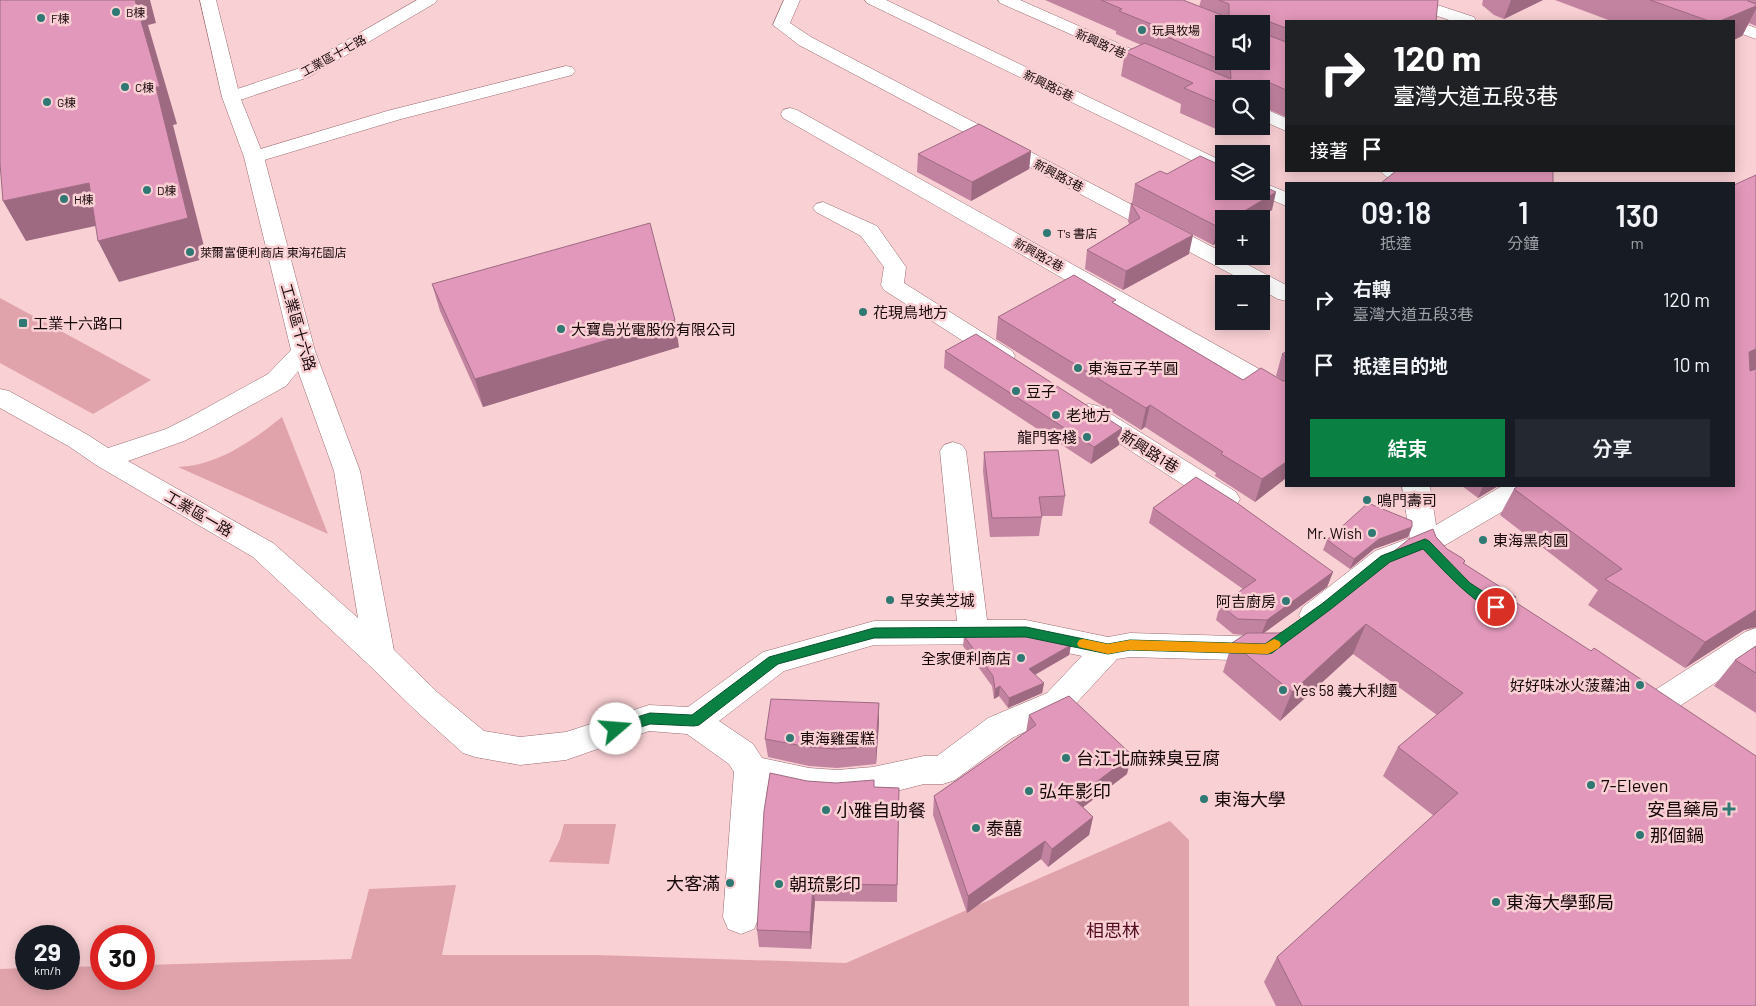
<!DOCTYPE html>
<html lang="zh-TW">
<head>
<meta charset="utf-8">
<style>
  body { margin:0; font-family:Barlow,"Noto Sans TC",sans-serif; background:#242831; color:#f1f3f6; height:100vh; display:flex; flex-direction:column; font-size:19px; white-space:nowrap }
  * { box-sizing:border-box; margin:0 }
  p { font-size:16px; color:#9ea1a6 }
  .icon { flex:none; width:28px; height:28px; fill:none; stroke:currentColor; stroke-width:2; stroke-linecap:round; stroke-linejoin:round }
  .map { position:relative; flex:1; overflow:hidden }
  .drawer { position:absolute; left:1285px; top:182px; width:450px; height:305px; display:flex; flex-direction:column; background:#171b24; border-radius:0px; box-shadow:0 2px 12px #0003 }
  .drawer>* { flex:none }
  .guide { position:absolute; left:1285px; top:20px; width:450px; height:152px; border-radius:0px; box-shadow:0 2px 12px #0003; background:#202124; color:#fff; overflow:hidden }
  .controls { position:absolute; left:1215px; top:15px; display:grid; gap:10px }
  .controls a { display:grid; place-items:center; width:55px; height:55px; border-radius:0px; background:#171b24; box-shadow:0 2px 12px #0003; font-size:25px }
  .speed { position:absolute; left:15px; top:925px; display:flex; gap:10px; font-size:25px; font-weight:700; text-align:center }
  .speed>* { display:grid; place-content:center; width:65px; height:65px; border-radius:50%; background:#171b24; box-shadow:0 2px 12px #0003; line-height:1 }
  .speed small { font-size:12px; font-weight:400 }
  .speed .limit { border:8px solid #d22; background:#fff; color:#111 }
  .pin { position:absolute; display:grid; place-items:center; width:42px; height:42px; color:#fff; margin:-21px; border:2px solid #fff; border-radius:50%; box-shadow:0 1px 5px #0007 }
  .me { position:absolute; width:55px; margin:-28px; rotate:72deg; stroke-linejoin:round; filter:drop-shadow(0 0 4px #0008) }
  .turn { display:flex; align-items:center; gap:18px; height:105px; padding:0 25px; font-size:22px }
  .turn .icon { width:65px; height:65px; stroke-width:2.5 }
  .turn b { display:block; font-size:35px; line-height:42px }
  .then { display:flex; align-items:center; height:48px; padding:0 25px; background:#0003; gap:10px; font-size:19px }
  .eta { display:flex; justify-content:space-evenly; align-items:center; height:85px; text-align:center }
  .eta b { font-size:30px; font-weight:600; line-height:35px }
  .button { display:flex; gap:10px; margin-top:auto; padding:10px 25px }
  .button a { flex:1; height:58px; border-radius:0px; background:#0b8043; color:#fff; font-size:20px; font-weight:600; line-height:58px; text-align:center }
  .button a+a { background:#242831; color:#f1f3f6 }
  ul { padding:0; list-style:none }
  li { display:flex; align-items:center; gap:15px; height:65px; padding:0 25px }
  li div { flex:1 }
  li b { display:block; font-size:19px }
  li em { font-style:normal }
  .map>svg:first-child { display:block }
</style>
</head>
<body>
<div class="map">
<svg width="1756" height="1006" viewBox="0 0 1756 1006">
  <rect width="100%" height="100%" fill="#f9d0d4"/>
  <g fill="#e1a3ab">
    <polygon points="0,298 151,380 93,414 0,363"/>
    <path d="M282,417L328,534L178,467C217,466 252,441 282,417Z"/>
    <polygon points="1170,821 1189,840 1189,1006 0,1006 0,969 26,968 26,979 69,979 69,967 101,966 101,979 144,979 144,965 351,959 369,889 456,885 442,955 596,955 846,963"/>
    <polygon points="564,824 616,824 609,864 549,862 560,839"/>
  </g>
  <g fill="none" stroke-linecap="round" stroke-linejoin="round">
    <defs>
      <g id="minor">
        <polygon points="417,0 437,0 435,3 309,77 231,103 225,101 222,97 225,93 297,69"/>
        <polygon points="784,0 800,0 790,23 811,37 1224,253 1224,256 1231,256 1286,285 1286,301 1278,299 1261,290 1261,284 1250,284 799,45 773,25"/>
        <polygon points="865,0 886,0 1224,162 1224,176 867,3"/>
        <polygon points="998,0 1020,0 1224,90 1224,102 1000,3"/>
        <polygon points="1398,0 1422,0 1474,17 1476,21 1452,21 1400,3"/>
        <polygon points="1734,20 1756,28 1756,39 1734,31 1734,21 1729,21"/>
        <polygon points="566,66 572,67 575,71 572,75 401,119 261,161 254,163 247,161 244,157 247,153 387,111"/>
        <polygon points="1261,107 1286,118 1286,131 1261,120"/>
        <polygon points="790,108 797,110 1286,384 1286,403 1277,401 783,118 781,114 783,110"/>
        <path d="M1381,171C1397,171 1426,169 1436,184C1420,184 1391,186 1381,171Z"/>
        <polygon points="1261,182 1286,192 1286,206 1254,192 1261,191"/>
        <polygon points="823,202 877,226 906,267 904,283 1012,351 1015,356 1012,361 1003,364 994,361 884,290 881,285 884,267 861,236 816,212 813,208 816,204"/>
        <polygon points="1089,404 1098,406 1236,492 1240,499 1236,506 1226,509 1216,506 1080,418 1076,412 1080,406"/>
        <path d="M953,442L962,445L966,451L987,620H1026L1108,637L1130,633L1267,637L1278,640L1282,649L1278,658L1267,661L1130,657L1117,659L1069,711L1012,738L955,780L943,784H924L873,797L837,800L809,798L767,788L759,917L754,929L741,934L728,929L723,917L734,772L729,764L687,734L649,731L566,760L520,765L475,757L463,753L415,710L369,665L365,656L369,647L380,644L391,647L437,692L484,731L520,737L566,732L649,705L688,707L763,652L774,649L874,621H957L940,451L944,445ZM1026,644L1082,656L1047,693L988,718L937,756H924L873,767L837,770L809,768L762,758L753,744L719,721L784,671L874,645Z"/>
        <polygon points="1402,486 1430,486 1436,525 1502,486 1537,486 1534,493 1435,551 1395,567 1325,623 1314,627 1303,623 1299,615 1303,607 1375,551 1410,538"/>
        <polygon points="1756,628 1756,656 1660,719 1649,723 1638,719 1633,710 1638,701 1745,632"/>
      </g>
      <path id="tertiary" d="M200,0H216L240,97L264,157L315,351L360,471L395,656L391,665L380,668L369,665L253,557L96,465L70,447L0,408V389L9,391L88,435L108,448L166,429L190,417L268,374L291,350L244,157L222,97ZM298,371L334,471L358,618L273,543L128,461L184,441L208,429L286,386Z"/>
    </defs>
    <use href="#minor" stroke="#996c72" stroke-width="1"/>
    <use href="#tertiary" stroke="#996c72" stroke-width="1"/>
    <use href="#minor" fill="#fff" fill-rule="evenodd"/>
    <use href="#tertiary" fill="#fff" fill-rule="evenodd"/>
  </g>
  <g fill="#c283a0">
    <polygon points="1045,0 1183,0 1199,7 1201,0 1438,0 1286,21 1286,117 1261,106 1261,89 1224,89 1224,126 1237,126 1225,133 1180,113 1181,104 1121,76 1125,52 1141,45 1116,34 1116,31"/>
    <polygon points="1483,0 1543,0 1504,19 1494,15 1482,5"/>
    <polygon points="1555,0 1756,0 1756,26 1749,23 1742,36 1734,21 1611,21"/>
    <polygon points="1031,151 1029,169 971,201 917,172 918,154"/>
    <polygon points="1135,184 1272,210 1224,219 1224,239 1213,245 1132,203"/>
    <polygon points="1131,203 1189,254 1123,290 1085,269 1087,250 1129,224 1128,221"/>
    <polygon points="432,284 679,347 483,407 440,311"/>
    <polygon points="1115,304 1243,380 1282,380 1276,376 1282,354 1286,352 1286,478 1255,502 1215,476 1216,473 1145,427 1141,430 996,339 998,317"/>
    <polygon points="945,351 1122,428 1119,445 1091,464 944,368"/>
    <polygon points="1756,369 1756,627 1744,630 1685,668 1588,605 1598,590 1500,515 1514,489"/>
    <polygon points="984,452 1065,496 1062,516 1042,516 1039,536 990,537 983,471"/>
    <polygon points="1462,486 1498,486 1478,498"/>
    <polygon points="1153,508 1333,572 1327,587 1264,633 1279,633 1291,630 1436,537 1447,549 1465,561 1464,564 1513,601 1756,1006 1276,1006 1264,982 1277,957 1434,816 1383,776 1398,747 1437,715 1353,654 1280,721 1223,672 1232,643 1244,635 1233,634 1216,620 1220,605 1243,589 1149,523"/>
    <polygon points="1412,527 1408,537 1374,549 1350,569 1323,550 1327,540"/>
    <polygon points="964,636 1071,645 1069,655 1035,675 1044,683 1042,693 1008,708 999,696 994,699 992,686 963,646"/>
    <polygon points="1756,646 1756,713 1714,686 1735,660"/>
    <polygon points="879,703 879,722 876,764 837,768 809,766 768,757 765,739"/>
    <polygon points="1029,715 1127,774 1083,807 1093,817 1089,835 1048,867 1041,859 967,913 933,815 934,796 1026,732"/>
    <polygon points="807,781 874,787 899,788 897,902 815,901 811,949 759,947 757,930"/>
  </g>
  <g fill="#9e6a82">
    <polygon points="135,0 150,0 156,23 148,25 177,124 173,125 207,258 119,282 98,241 156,87"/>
    <polygon points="1511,0 1543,0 1504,19"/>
    <polygon points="1756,6 1756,9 1742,36 1734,40 1734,21 1720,21"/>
    <polygon points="1265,89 1261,104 1261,91"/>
    <polygon points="1227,126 1237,126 1225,133"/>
    <polygon points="1031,151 1029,169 971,201 972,182"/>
    <polygon points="89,183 109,223 26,241 3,201"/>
    <polygon points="1276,192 1272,210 1257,219 1231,219"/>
    <polygon points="1224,223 1224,239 1213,245 1218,227"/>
    <polygon points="1193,235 1189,254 1123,290 1126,271"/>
    <polygon points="675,320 679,347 483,407 475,379"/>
    <polygon points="1756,349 1756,369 1734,377 1749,352"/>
    <polygon points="1150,405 1145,427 1141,430 1146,408"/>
    <polygon points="1122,428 1119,445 1091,464 1094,447"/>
    <polygon points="1286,462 1286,478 1255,502 1262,479"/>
    <polygon points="1483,486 1498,486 1478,498"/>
    <polygon points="1412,527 1408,537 1374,549 1350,569 1354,559 1379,539"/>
    <polygon points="1333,572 1327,587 1261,635 1267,620"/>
    <polygon points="1756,610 1756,627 1744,630 1685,668 1705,642"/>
    <polygon points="1366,624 1353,654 1280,721 1292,692"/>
    <polygon points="1071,645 1069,655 1027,679 1029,669"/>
    <polygon points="1044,683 1042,693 1008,708 1009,698"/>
    <polygon points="1000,686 999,696 994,699 995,689"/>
    <polygon points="879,703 879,722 876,764 876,746"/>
    <polygon points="1132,755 1127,774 1070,817 1074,799"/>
    <polygon points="1093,817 1089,835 1048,867 1052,849"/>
    <polygon points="1045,841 1041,859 967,913 968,896"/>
    <polygon points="813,884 815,901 811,949 810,932"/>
  </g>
  <g fill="#e298ba" stroke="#9e6a82" fill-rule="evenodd">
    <polygon points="0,0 135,0 160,87 156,87 188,218 98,241 89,183 3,201 0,163"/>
    <path d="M1101,0H1183L1229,18V4L1219,0H1438L1436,21H1286V28L1267,21L1264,22L1265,34L1286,42V90L1266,81L1265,89L1261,91V89H1224V105L1184,88L1193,83L1125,52L1145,43L1231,79L1230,64L1149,29L1156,26L1119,11L1122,9ZM1224,24H1261V61H1224Z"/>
    <polygon points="1650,0 1748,0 1748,1 1756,4 1756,6 1720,21 1709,21"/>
    <polygon points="979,124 1031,151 972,182 918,154"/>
    <polygon points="1200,156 1224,167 1224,191 1261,191 1261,185 1276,192 1231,219 1224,219 1224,223 1218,227 1135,184 1160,171 1167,174"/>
    <polygon points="1396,171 1553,171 1553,184 1384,184 1381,183"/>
    <polygon points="1756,175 1756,349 1749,352 1750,371 1756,369 1756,610 1705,642 1605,579 1622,569 1514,489 1518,486 1734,486 1734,185"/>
    <polygon points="1131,203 1193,235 1126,271 1087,250 1140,218"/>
    <polygon points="650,223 675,320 475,379 432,284"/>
    <polygon points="1074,275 1116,300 1112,302 1243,380 1261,368 1283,381 1286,381 1286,462 1262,479 1221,454 1223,452 1150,405 1146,408 998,317"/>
    <polygon points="976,334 1122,428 1094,447 945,351"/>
    <polygon points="1286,352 1286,357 1282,354"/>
    <polygon points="1058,450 1065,496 1039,497 1042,517 992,518 984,452"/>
    <polygon points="1196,477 1237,503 1333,572 1267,620 1238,619 1220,605 1256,580 1153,508"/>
    <polygon points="1368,503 1412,521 1412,527 1379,539 1354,559 1327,540"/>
    <polygon points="1433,529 1436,537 1447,549 1462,558 1465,561 1463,563 1516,597 1512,600 1591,651 1594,648 1756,756 1756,1006 1302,1006 1277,957 1458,793 1398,747 1463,693 1366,624 1292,692 1232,643 1247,633 1279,633 1291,630 1351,586 1409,539"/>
    <polygon points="964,636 1027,636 1071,645 1029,669 1044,683 1009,698 1000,686 995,689 993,676"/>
    <polygon points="1756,646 1756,673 1735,660"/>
    <polygon points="1069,696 1132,755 1074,799 1093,817 1052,849 1045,841 968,896 934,796 1036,725 1029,715"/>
    <polygon points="771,699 879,703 876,746 836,749 808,747 765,739"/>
    <polygon points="770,773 807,781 836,783 874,780 874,787 899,788 897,885 813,884 810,932 757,930 764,811"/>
  </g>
  <path fill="#0b8043" stroke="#07532c" d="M1425,539L1429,541L1470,583L1501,603L1503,607L1501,610C1483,616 1436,562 1423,549L1390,562L1331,609L1272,653L1268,654L1130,650L1108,654L1026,637L874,638L778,664L699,725L694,726L650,724L616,735L611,733L610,729L611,725L650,713L692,715L769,657L874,628L1026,627L1108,644L1130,640L1265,644L1323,603L1381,556Z"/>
  <polygon fill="#f59e0b" points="1083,639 1108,644 1130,640 1265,644 1274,639 1279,641 1281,644 1279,648 1268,654 1130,650 1108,654 1079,647 1077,644 1079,640"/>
  <g fill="#2f7874" stroke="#f9d0d4" stroke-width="2">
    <circle cx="116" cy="12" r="5"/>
    <circle cx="41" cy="18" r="5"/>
    <circle cx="1142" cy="30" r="5"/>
    <circle cx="125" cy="87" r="5"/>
    <circle cx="47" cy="102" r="5"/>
    <circle cx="147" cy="190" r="5"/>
    <circle cx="64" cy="199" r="5"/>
    <circle cx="1047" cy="233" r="5"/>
    <circle cx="190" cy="252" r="5"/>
    <circle cx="863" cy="312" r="5"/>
    <rect x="18" y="318" width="10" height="10" rx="2.5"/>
    <circle cx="561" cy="329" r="5"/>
    <circle cx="1078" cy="368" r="5"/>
    <circle cx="1016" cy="391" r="5"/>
    <circle cx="1056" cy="415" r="5"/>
    <circle cx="1087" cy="437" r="5"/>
    <circle cx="1367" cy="500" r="5"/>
    <circle cx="1372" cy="533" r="5"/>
    <circle cx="1483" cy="540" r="5"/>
    <circle cx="890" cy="600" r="5"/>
    <circle cx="1286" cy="601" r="5"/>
    <circle cx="1021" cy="658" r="5"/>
    <circle cx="1640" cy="685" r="5"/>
    <circle cx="1283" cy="690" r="5"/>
    <circle cx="790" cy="738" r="5"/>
    <circle cx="1066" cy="758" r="5"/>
    <circle cx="1591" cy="785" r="5"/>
    <circle cx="1029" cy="791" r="5"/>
    <circle cx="1204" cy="799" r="5"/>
    <path d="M1726.5 801.5h5v5h5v5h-5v5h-5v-5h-5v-5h5z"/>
    <circle cx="826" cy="810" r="5"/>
    <circle cx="976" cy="828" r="5"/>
    <circle cx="1640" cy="835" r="5"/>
    <circle cx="730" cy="883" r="5"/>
    <circle cx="779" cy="884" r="5"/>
    <circle cx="1496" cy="902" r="5"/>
  </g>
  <g text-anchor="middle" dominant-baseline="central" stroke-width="5" stroke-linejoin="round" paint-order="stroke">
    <g font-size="12" fill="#17080a" stroke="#f9d0d4" text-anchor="start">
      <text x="126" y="12">B棟</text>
      <text x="51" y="18">F棟</text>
      <text x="1152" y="30">玩具牧場</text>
      <text x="135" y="87">C棟</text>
      <text x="57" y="102">G棟</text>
      <text x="157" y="190">D棟</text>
      <text x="74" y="199">H棟</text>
      <text x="1057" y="233">T's 書店</text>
      <text x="200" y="252">萊爾富便利商店 東海花園店</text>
    </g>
    <g font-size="12" fill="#17080a" stroke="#f9d0d4">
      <text transform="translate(1101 43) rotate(24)">新興路7巷</text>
      <text transform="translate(333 55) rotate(-29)">工業區十七路</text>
      <text transform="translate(1049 85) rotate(26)">新興路5巷</text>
      <text transform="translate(1059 175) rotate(28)">新興路3巷</text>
      <text transform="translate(1039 254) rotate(29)">新興路2巷</text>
    </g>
    <g font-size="15" fill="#17080a" stroke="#f9d0d4" text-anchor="start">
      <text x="873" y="312">花現鳥地方</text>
      <text x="33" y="323">工業十六路口</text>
      <text x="571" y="329">大寶島光電股份有限公司</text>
      <text x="1088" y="368">東海豆子芋圓</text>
      <text x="1026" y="391">豆子</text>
      <text x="1066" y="415">老地方</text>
      <text x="1077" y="437" text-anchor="end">龍門客棧</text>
      <text x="1377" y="500">鳴門壽司</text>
      <text x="1362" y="533" text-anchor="end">Mr. Wish</text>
      <text x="1493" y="540">東海黑肉圓</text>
      <text x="900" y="600">早安美芝城</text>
      <text x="1276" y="601" text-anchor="end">阿吉廚房</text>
      <text x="1011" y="658" text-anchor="end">全家便利商店</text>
      <text x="1630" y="685" text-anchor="end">好好味冰火菠蘿油</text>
      <text x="1293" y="690">Yes 58 義大利麵</text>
      <text x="800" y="738">東海雞蛋糕</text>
    </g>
    <g font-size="15" fill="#17080a" stroke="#f9d0d4">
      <text transform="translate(299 327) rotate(74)">工業區十六路</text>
      <text transform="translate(1150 451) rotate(32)">新興路1巷</text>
      <text transform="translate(199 513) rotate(30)">工業區一路</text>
    </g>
    <g font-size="18" fill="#17080a" stroke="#f9d0d4" text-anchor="start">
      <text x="1076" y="758">台江北麻辣臭豆腐</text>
      <text x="1601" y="785">7-Eleven</text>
      <text x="1039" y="791">弘年影印</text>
      <text x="1214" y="799">東海大學</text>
      <text x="1719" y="809" text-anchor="end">安昌藥局</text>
      <text x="836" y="810">小雅自助餐</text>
      <text x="986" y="828">泰囍</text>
      <text x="1650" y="835">那個鍋</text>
      <text x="720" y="883" text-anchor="end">大客滿</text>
      <text x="789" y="884">朝琉影印</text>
      <text x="1506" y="902">東海大學郵局</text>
    </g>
    <g font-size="18" fill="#540c20" stroke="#f9d0d4">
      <text x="1113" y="930">相思林</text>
    </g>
  </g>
</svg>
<div class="controls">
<a><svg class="icon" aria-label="sound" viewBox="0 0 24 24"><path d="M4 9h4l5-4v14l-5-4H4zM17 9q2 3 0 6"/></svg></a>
<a><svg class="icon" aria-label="search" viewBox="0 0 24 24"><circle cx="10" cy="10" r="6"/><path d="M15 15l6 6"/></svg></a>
<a><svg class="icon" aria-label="layers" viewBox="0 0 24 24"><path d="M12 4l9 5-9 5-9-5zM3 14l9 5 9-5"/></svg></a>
<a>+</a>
<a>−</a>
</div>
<div class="speed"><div>29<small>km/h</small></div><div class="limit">30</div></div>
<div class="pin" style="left:1496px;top:607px;background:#d93025"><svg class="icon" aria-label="arrive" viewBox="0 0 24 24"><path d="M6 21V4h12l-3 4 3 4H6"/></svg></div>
<svg class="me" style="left:616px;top:729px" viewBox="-20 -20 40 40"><circle r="19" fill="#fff"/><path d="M0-13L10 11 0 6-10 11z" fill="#0b8043"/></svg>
<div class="guide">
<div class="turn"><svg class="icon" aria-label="right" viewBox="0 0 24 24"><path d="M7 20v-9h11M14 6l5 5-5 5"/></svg><div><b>120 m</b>臺灣大道五段3巷</div></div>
<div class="then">接著<svg class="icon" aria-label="arrive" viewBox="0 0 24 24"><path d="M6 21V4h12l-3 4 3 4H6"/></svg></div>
</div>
<section class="drawer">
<div class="eta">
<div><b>09:18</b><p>抵達</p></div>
<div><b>1</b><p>分鐘</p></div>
<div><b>130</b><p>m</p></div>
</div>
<ul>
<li><svg class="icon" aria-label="right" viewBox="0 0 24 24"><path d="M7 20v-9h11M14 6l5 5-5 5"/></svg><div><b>右轉</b><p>臺灣大道五段3巷</p></div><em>120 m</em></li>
<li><svg class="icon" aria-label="arrive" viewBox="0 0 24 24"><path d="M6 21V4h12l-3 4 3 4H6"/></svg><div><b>抵達目的地</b></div><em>10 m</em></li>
</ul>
<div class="button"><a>結束</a><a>分享</a></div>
</section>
</div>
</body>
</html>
